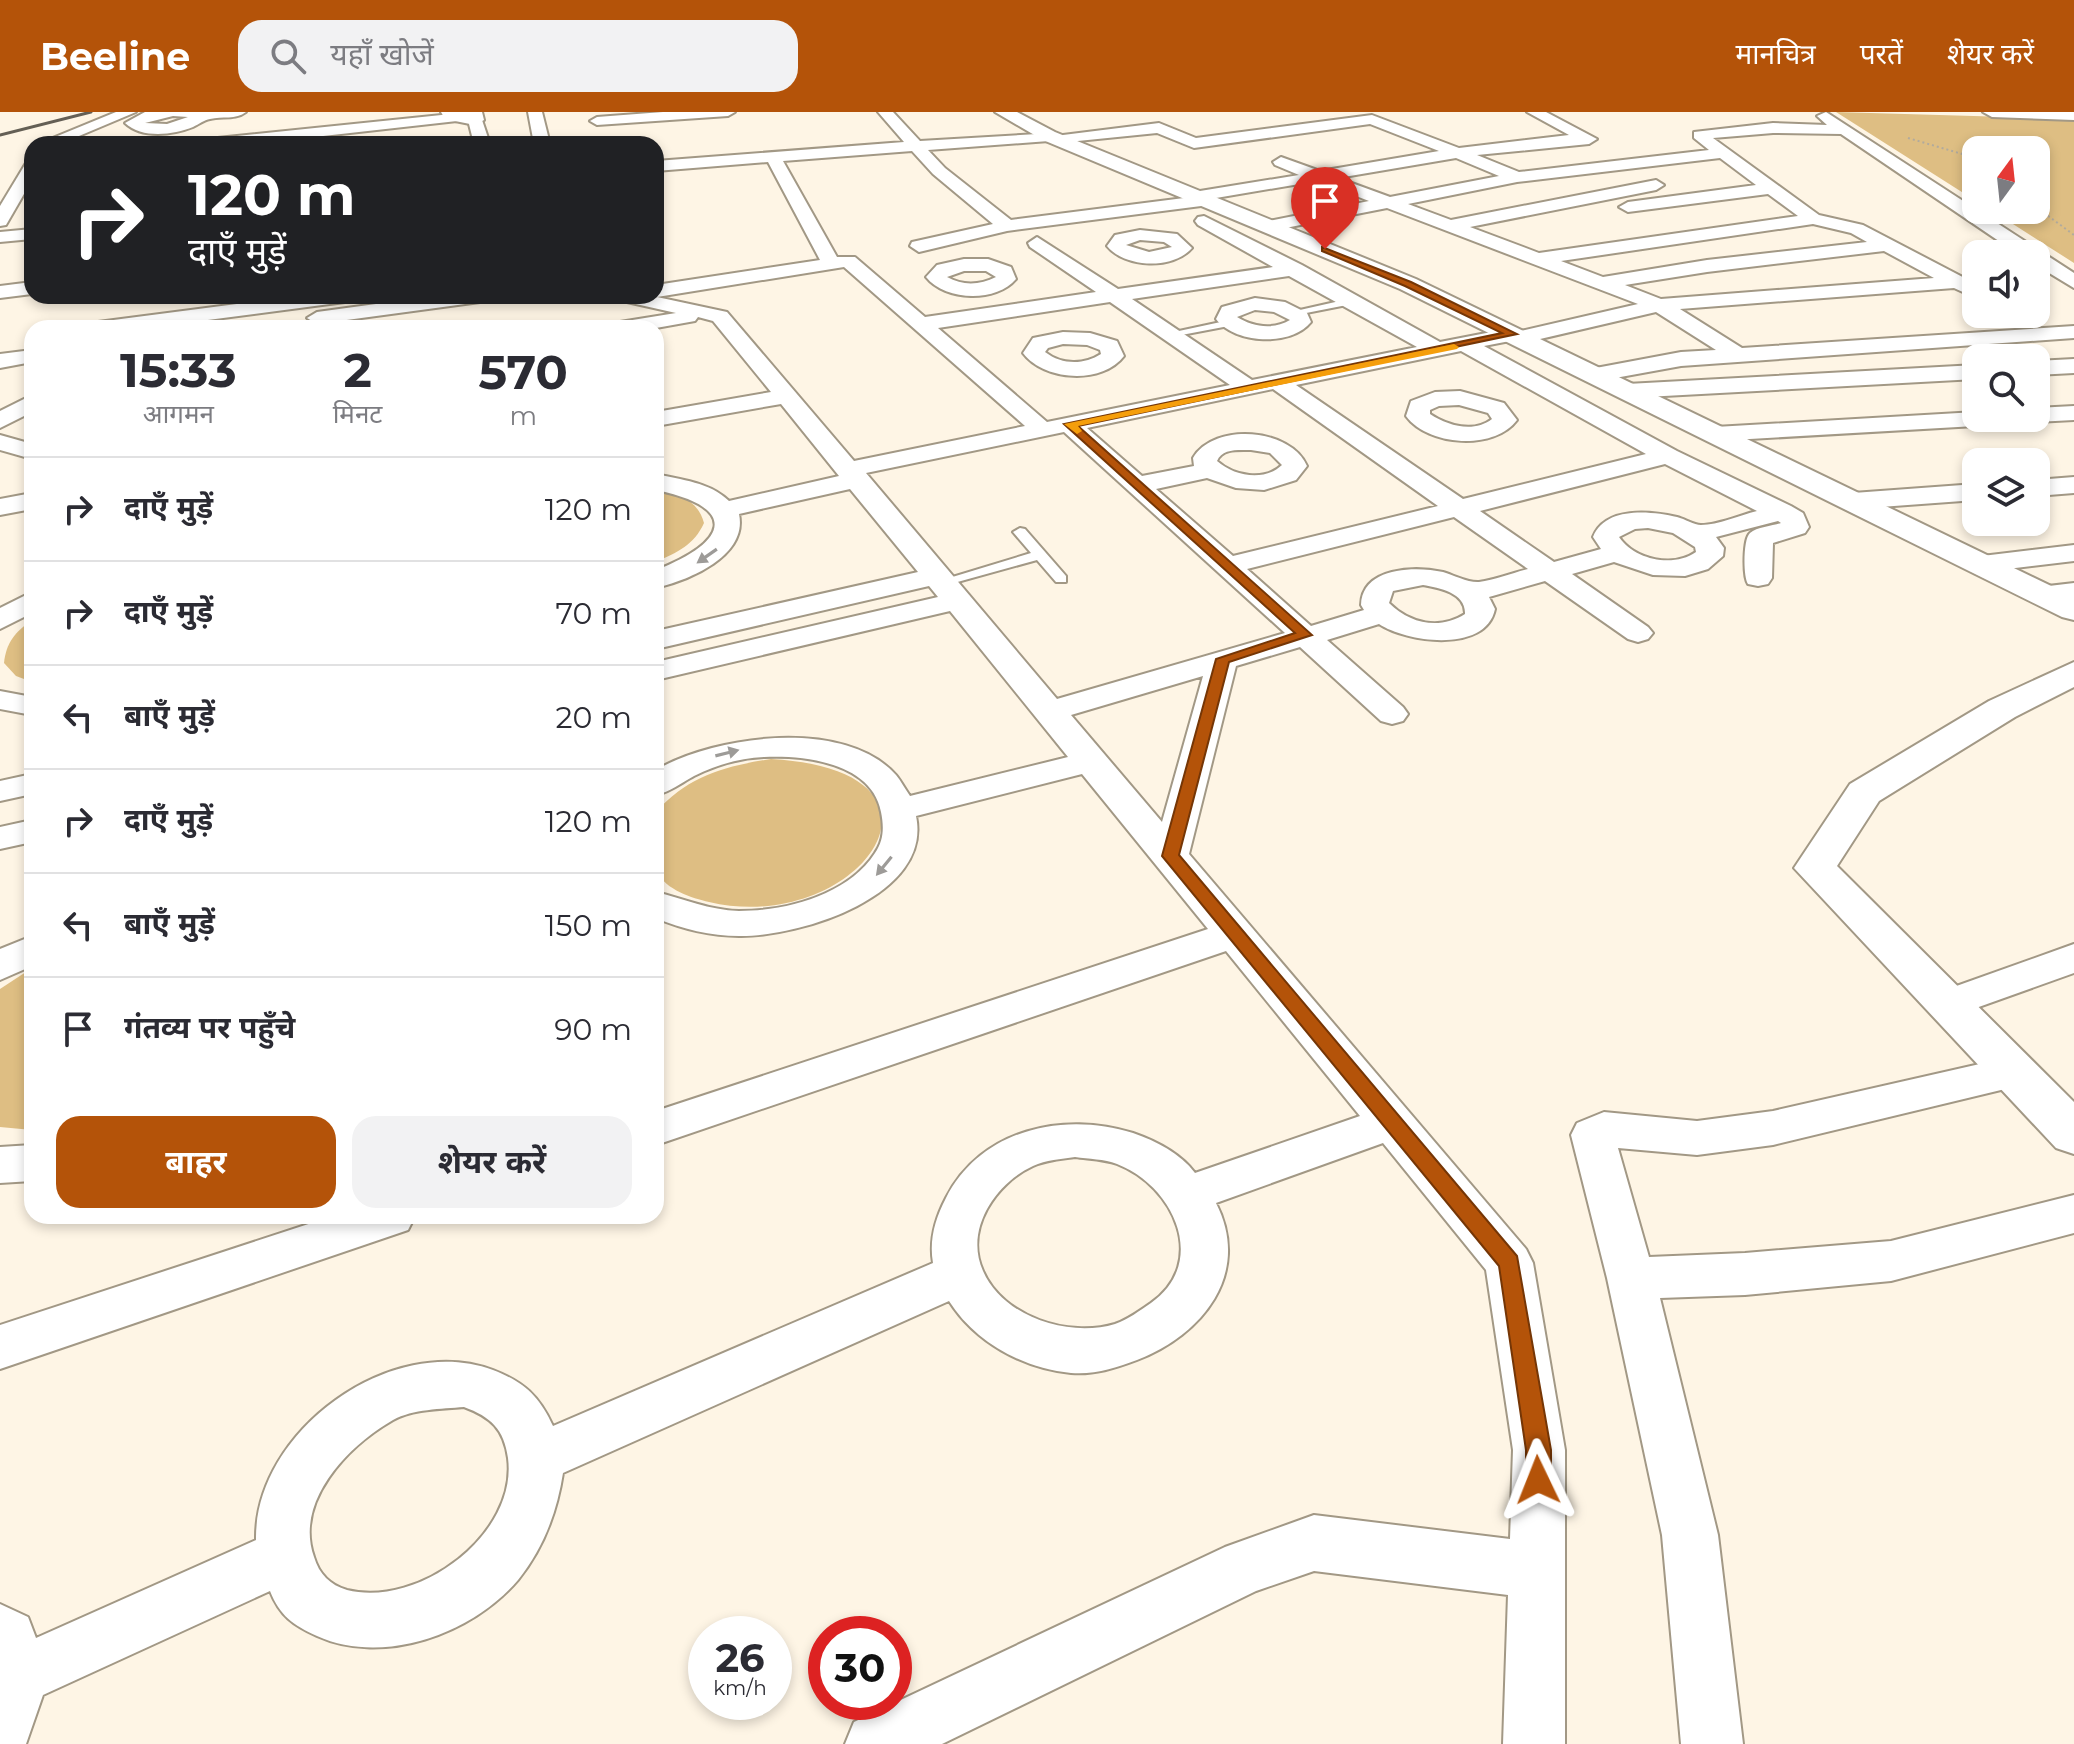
<!DOCTYPE html>
<html lang="hi">
<head>
<meta charset="utf-8">
<style>
  body { margin:0; font-family:Montserrat,"Noto Sans Devanagari",sans-serif; background:#f2f2f3; color:#2b2b33; height:100vh; display:flex; flex-direction:column; font-size:30px; white-space:nowrap }
  * { box-sizing:border-box; margin:0 }
  p { font-size:26px; color:#7c7c81 }
  .icon { flex:none; width:44px; height:44px; fill:none; stroke:currentColor; stroke-width:2; stroke-linecap:round; stroke-linejoin:round }
  .map { position:relative; flex:1; overflow:hidden }
  .side { position:absolute; left:24px; top:208px; width:640px; height:904px; display:flex; flex-direction:column; background:#fff; border-radius:24px; box-shadow:0 4px 12px #0003 }
  .side>* { flex:none }
  .hud { position:absolute; left:24px; top:24px; width:640px; height:168px; border-radius:24px; box-shadow:0 4px 12px #0003; background:#202124; color:#fff; overflow:hidden }
  .needle { width:52px; rotate:15deg }
  .fabs { position:absolute; left:1962px; top:24px; display:grid; gap:16px }
  .fabs a { display:grid; place-items:center; width:88px; height:88px; border-radius:16px; background:#fff; box-shadow:0 4px 12px #0003; font-size:40px }
  .speed { position:absolute; left:688px; top:1504px; display:flex; gap:16px; font-size:40px; font-weight:700; text-align:center }
  .speed>* { display:grid; place-content:center; width:104px; height:104px; border-radius:50%; background:#fff; box-shadow:0 4px 12px #0003; line-height:1 }
  .speed small { font-size:20px; font-weight:400 }
  .speed .limit { border:12px solid #d22; background:#fff; color:#111 }
  .pin { position:absolute; display:grid; place-items:center; width:68px; height:68px; color:#fff; margin:-82px -34px; border-radius:50% 50% 50% 0; rotate:-45deg; box-shadow:0 0 8px #0007 }
  .pin .icon { rotate:45deg }
  .me { position:absolute; width:88px; margin:-44px; rotate:358deg; stroke-linejoin:round; filter:drop-shadow(0 0 6px #0008) }
  .turn { display:flex; align-items:center; gap:28px; height:168px; padding:0 32px; font-size:36px }
  .turn .icon { width:104px; height:104px; stroke-width:2.5 }
  .turn b { display:block; font-size:56px; line-height:68px }
  .eta { display:flex; justify-content:space-evenly; align-items:center; height:136px; text-align:center }
  .eta b { font-size:48px; font-weight:700; line-height:56px }
  .cta { display:flex; gap:16px; margin-top:auto; padding:16px 32px }
  .cta a { flex:1; height:92px; border-radius:24px; background:#b45309; color:#fff; font-size:32px; font-weight:700; line-height:92px; text-align:center }
  .cta a+a { background:#f2f2f3; color:#2b2b33 }
  ul { padding:0; list-style:none }
  li { display:flex; align-items:center; gap:24px; height:104px; padding:0 32px; border-top:2px solid #e1e1e2 }
  li div { flex:1 }
  li b { display:block; font-size:30px }
  li em { font-style:normal }
  header { display:flex; align-items:center; gap:48px; box-sizing:border-box; height:112px; padding:0 40px; background:#b45309; color:#fff }
  header strong { font-size:38px }
  nav { display:flex; gap:44px; margin-inline-start:auto; font-size:28px }
  .search { width:560px; height:72px; background:#f2f2f3; display:flex; align-items:center; gap:20px; box-sizing:border-box; padding:0 28px; border-radius:24px; color:#7c7c81; font-size:30px }
  .map>svg:first-child { display:block }
</style>
</head>
<body>
<header>
<strong>Beeline</strong>
<div class="search"><svg class="icon" aria-label="search" viewBox="0 0 24 24"><circle cx="10" cy="10" r="6"/><path d="M15 15l6 6"/></svg>यहाँ खोजें</div>
<nav><a>मानचित्र</a><a>परतें</a><a>शेयर करें</a></nav>
</header>
<div class="map">
<svg width="2074" height="1632" viewBox="0 0 2074 1632">
  <rect width="100%" height="100%" fill="#fef5e5"/>
  <g fill="#debe83">
    <polygon points="1836,0 2074,7 2074,151 1991,98 2036,98 2036,38 1976,38 1976,89"/>
    <path d="M656,378C678,381 698,388 704,411C694,433 678,440 656,450Z"/>
    <path d="M32,508V570L16,564L4,551C6,531 15,520 32,508Z"/>
    <path d="M771,647C979,659 857,825 709,790C692,786 666,778 657,760C652,749 656,714 656,700C688,664 725,654 771,647Z"/>
    <polygon points="32,856 32,1018 0,1015 0,877"/>
  </g>
  <g fill="none" stroke-linecap="round" stroke-linejoin="round">
    <defs>
      <g id="service">
        <polygon points="1353,186 1357,187 1357,191 1296,203 1291,200"/>
        <polygon points="1230,208 1235,211 1234,213 1171,225 1165,222"/>
        <polygon points="1020,416 1025,417 1066,464 1066,470 1056,470 1037,448 943,474 936,470 1031,441 1013,420"/>
      </g>
      <g id="minor">
        <polygon points="116,0 136,0 60,32 38,32"/>
        <path d="M145,0H246C236,8 222,4 210,7C204,8 199,12 193,15C173,23 142,27 125,11ZM173,4L188,5L167,12L145,11Z"/>
        <polygon points="528,0 542,0 550,32 534,32"/>
        <polygon points="663,0 735,0 728,4 597,13 590,9 597,5"/>
        <path d="M878,0H893L920,29L1054,21L1057,24L1049,29L928,38L945,56L1011,108L1192,85L1194,80L1200,79L1299,63L1275,53L1273,50L1281,45L1320,59L1439,39L1370,12L1194,36L1157,21L1058,31L1055,28L1063,23L1159,11L1196,26L1372,3L1459,36L1569,23L1527,0H1546L1597,27L1589,32L1477,43L1519,60L1709,38L1694,26V20L1773,11L1827,13L1817,4L1826,0L2074,161V176L2036,153V142H2018L1841,22L1773,21L1713,26L1819,103L1863,113L1976,172V186L1954,176L1680,197L1742,236L2074,214V226L1681,254L1593,270L1585,268L1582,263L1585,258L1681,240L1716,238L1656,200L1519,232L1510,229L1484,234L1677,339L1791,394L1803,401L1809,415L1805,421L1773,431L1772,466L1768,472L1758,474L1748,472C1743,465 1743,427 1750,421C1757,415 1773,414 1781,411L1778,409L1716,425L1724,436L1723,444L1708,457L1685,464L1653,463L1614,450L1572,462L1648,515L1653,521L1648,527L1638,530L1628,527L1545,469L1489,485L1495,497C1486,541 1408,531 1379,512L1327,528L1403,595L1408,602L1403,609L1392,612L1381,609L1300,535L1236,554L1189,742L1526,1137L1533,1151L1565,1338V1632H1503L1508,1483L1314,1459L1256,1479L942,1632H845L854,1610L1225,1435L1314,1403L1510,1427L1513,1338L1486,1158L1383,1031L1216,1091C1252,1162 1202,1223 1137,1248C1116,1256 1094,1263 1071,1261C1022,1256 975,1230 949,1189L563,1361C557,1400 543,1437 518,1468C472,1522 383,1554 317,1524C293,1513 280,1504 270,1479L43,1583L26,1632H0V1492L28,1505L36,1526L256,1428C254,1319 392,1220 493,1258C524,1270 539,1284 553,1314L933,1151C929,1128 935,1107 946,1086C981,1017 1064,999 1133,1021C1156,1029 1180,1041 1195,1061L1360,1004L1226,839L656,1033V999L1208,817L1082,662L916,704C933,784 799,825 739,824C711,824 682,817 656,806V780C684,787 709,798 739,799C786,799 848,783 875,741C884,728 884,715 881,700C872,651 805,643 764,645C740,646 716,653 694,664C681,671 670,680 656,683V658C716,623 845,606 896,663C901,669 905,677 910,684L1068,645L950,499L656,568V550L938,485L929,474L656,537V519L918,460L850,377L739,402C748,444 689,468 656,476V458C726,431 742,396 656,378V362C681,368 710,370 729,389L839,364L781,292L656,314V300L771,280L713,209L698,205L695,209L656,216H610L620,210L676,201L618,188L615,184H656V173L820,148L768,50L656,59V49L904,30ZM912,39L933,62L993,112L912,130L910,134L919,140L1007,119L1209,93L1215,92L1216,86L1317,69L1369,89L1264,110L1261,114L1264,118L1270,119L1387,96L1638,192L1521,219L1512,216L1440,230L1302,153L1204,104L1198,105L1195,109L1198,113L1273,155L1118,177L1037,125L1028,131L1030,135L1096,180L925,205L855,145H837L783,49ZM1456,46L1499,64L1390,85L1338,66ZM1720,46L1756,73L1628,90L1619,95L1628,100L1768,82L1798,104L1539,141L1470,115L1656,78L1664,73L1656,68L1451,108L1408,92L1517,70ZM1813,112L1851,121L1867,130L1707,148L1603,165L1561,149ZM1884,139L1934,166L1661,187L1625,173L1707,160ZM844,155L1025,314L854,349L727,200L657,185ZM1289,164L1417,235L1252,268L1132,187ZM1110,190L1230,273L1047,310L938,216ZM1461,239L1646,342L1463,387L1296,273ZM1273,277L1438,394L1233,444L1156,377L1207,366L1236,376L1264,378L1296,368L1307,354C1291,316 1214,310 1193,346L1194,354L1142,364L1087,316ZM1064,320L1285,521L1057,587L866,361ZM1251,338L1270,341L1282,353C1264,370 1234,364 1217,349C1222,336 1239,338 1251,338ZM1665,352L1757,399C1740,403 1718,413 1701,413C1694,413 1685,407 1677,405C1651,399 1605,394 1593,425L1601,437L1554,450L1480,399ZM1454,405L1528,457C1512,461 1495,468 1479,470C1469,471 1453,463 1443,460C1415,454 1362,455 1361,493L1364,498L1311,514L1247,457ZM1648,416L1673,421L1695,435L1696,440C1673,456 1635,448 1619,425L1635,417ZM1423,473C1440,476 1466,481 1465,502C1440,518 1410,512 1389,491L1393,479ZM1203,564L1162,710L1071,603ZM1075,1045C1089,1047 1104,1047 1117,1052C1174,1074 1209,1150 1151,1191C1139,1199 1129,1207 1115,1212C1069,1226 1003,1205 983,1159C964,1117 996,1071 1033,1054C1046,1048 1061,1047 1075,1045ZM464,1295C491,1305 504,1317 508,1346C518,1422 419,1496 347,1478C330,1473 319,1462 314,1445C294,1389 348,1334 393,1308C413,1297 441,1297 464,1295Z"/>
        <polygon points="461,1 466,2 466,8 251,32 200,32 208,27"/>
        <polygon points="475,4 482,8 490,32 474,32 468,8"/>
        <polygon points="32,49 32,68 6,113 0,114 0,94 26,51"/>
        <polygon points="32,117 32,127 0,130 0,120"/>
        <path d="M1140,118L1177,122L1192,136C1173,158 1125,156 1107,134L1115,123ZM1140,128L1164,130L1172,135L1149,140L1126,133Z"/>
        <path d="M964,147H988L1011,155L1016,167C996,191 945,189 926,165L937,153ZM964,159H986L996,165C980,173 963,174 947,165Z"/>
        <polygon points="32,170 32,182 0,186 0,174"/>
        <polygon points="298,184 355,184 345,190 146,216 88,216 98,210"/>
        <polygon points="435,184 490,184 480,190 317,212 307,206 317,200"/>
        <path d="M1255,186L1285,190L1307,201L1311,210C1291,235 1235,232 1216,207L1222,195ZM1255,198L1274,200L1290,208C1273,218 1253,215 1237,205Z"/>
        <path d="M1063,220L1090,221L1117,229L1124,244C1102,273 1044,269 1023,241L1033,226ZM1063,232L1087,233L1100,238L1101,242C1084,253 1062,253 1045,240L1048,236Z"/>
        <polygon points="32,238 32,250 0,256 0,242"/>
        <polygon points="2074,247 2074,261 2036,263 2036,249"/>
        <polygon points="1976,253 1976,267 1627,286 1619,284 1616,279 1619,274 1627,272"/>
        <path d="M1460,279L1504,291L1517,308C1494,339 1428,334 1406,304L1411,289L1435,280ZM1459,293L1488,301L1492,307C1474,321 1448,314 1430,302V298L1439,294Z"/>
        <polygon points="32,283 32,300 0,316 0,299"/>
        <polygon points="2074,294 2074,308 2036,310 2026,306 2036,306 2036,296"/>
        <polygon points="1976,300 1976,306 2005,306 2001,311 1993,313 1715,329 1707,327 1703,322 1707,317 1715,315"/>
        <polygon points="0,323 32,332 32,347 0,338"/>
        <polygon points="2074,365 2074,381 2036,384 2036,368"/>
        <polygon points="1976,372 1976,388 1853,397 1844,394 1840,389 1844,384 1853,381"/>
        <polygon points="32,381 32,397 0,403 0,387"/>
        <polygon points="2074,433 2074,449 1982,460 1972,458 1968,452 1972,446 1982,444"/>
        <polygon points="2074,471 2074,489 2031,488 2027,482 2031,476"/>
        <polygon points="32,480 32,501 0,517 0,496"/>
        <polygon points="0,579 32,585 32,603 0,597"/>
        <polygon points="32,662 32,682 0,689 0,669"/>
        <polygon points="32,708 32,730 0,737 0,715"/>
        <polygon points="32,824 32,854 0,868 0,837"/>
        <polygon points="2074,832 2074,861 1948,906 1934,902 1928,892 1934,882"/>
        <polygon points="2015,944 2030,949 2036,960 2030,971 1773,1033 1697,1043 1618,1036 1649,1145 1745,1141 1891,1129 2074,1083 2074,1121 1891,1169 1745,1183 1660,1186 1718,1423 1743,1632 1681,1632 1662,1423 1607,1166 1571,1023 1577,1011 1604,1000 1697,1009 1773,999"/>
        <polygon points="32,1033 32,1069 0,1071 0,1035"/>
        <polygon points="333,1104 415,1104 408,1118 0,1257 0,1213"/>
      </g>
      <g id="tertiary">
        <polygon points="995,0 1017,0 1055,20 1416,167 2074,485 2074,508 2062,505 1400,177 1043,28"/>
        <polygon points="1983,0 2074,0 2074,8 1992,5"/>
        <polygon points="2074,550 2074,575 2015,605 1879,689 1837,754 2074,990 2074,1042 2056,1036 1794,756 1850,672 1989,589"/>
      </g>
      <polygon id="secondary" points="441,0 482,0 484,8 475,13 445,7"/>
    </defs>
    <use href="#service" stroke="#a29885" stroke-width="4"/>
    <use href="#minor" stroke="#a29885" stroke-width="4"/>
    <use href="#tertiary" stroke="#a29885" stroke-width="4"/>
    <use href="#secondary" stroke="#a29885" stroke-width="4"/>
    <g stroke="#b1aa9d" stroke-width="2" stroke-dasharray="2 3" stroke-linecap="butt">
      <polyline points="1908,26 1976,46"/>
      <polyline points="2036,64 2040,65 2036,73"/>
      <polyline points="2036,95 2074,123"/>
    </g>
    <use href="#service" fill="#fff" fill-rule="evenodd"/>
    <use href="#minor" fill="#fff" fill-rule="evenodd"/>
    <use href="#tertiary" fill="#fff" fill-rule="evenodd"/>
    <use href="#secondary" fill="#fff" fill-rule="evenodd"/>
    <polyline stroke="#645f55" stroke-width="3" points="0,23 91,0"/>
  </g>
  <defs><path id="oneway-solid" d="M-6-.8H1V-3.2L6.5 0L1 3.2V.8H-6Z" transform="scale(2)"/></defs>
  <g fill="#9d9b98">
    <use href="#oneway-solid" transform="translate(707 444) rotate(145)"/>
    <use href="#oneway-solid" transform="translate(727 641) rotate(-14)"/>
    <use href="#oneway-solid" transform="translate(884 754) rotate(129)"/>
  </g>
  <polygon fill="#b45309" stroke="#753606" stroke-width="2" points="1322,135 1411,170 1517,222 1078,314 1312,523 1229,550 1179,743 1517,1144 1551,1338 1551,1368 1548,1377 1538,1380 1529,1377 1526,1368 1526,1338 1499,1154 1162,744 1216,547 1295,521 1064,312 1502,221 1405,174 1322,139"/>
  <polygon fill="#f59e0b" points="1454,232 1459,235 1457,237 1078,314 1082,319 1077,322 1064,312"/>
</svg>
<div class="fabs">
<a><svg class="needle" viewBox="-14 -14 28 28"><path d="M0-13l5 13h-10z" fill="#e53935"/><path d="M0 13l5-13h-10z" fill="#7c7c81"/></svg></a>
<a><svg class="icon" aria-label="sound" viewBox="0 0 24 24"><path d="M4 9h4l5-4v14l-5-4H4zM17 9q2 3 0 6"/></svg></a>
<a><svg class="icon" aria-label="search" viewBox="0 0 24 24"><circle cx="10" cy="10" r="6"/><path d="M15 15l6 6"/></svg></a>
<a><svg class="icon" aria-label="layers" viewBox="0 0 24 24"><path d="M12 4l9 5-9 5-9-5zM3 14l9 5 9-5"/></svg></a>
</div>
<div class="speed"><div>26<small>km/h</small></div><div class="limit">30</div></div>
<div class="pin" style="left:1325px;top:137px;background:#d93025"><svg class="icon" aria-label="arrive" viewBox="0 0 24 24"><path d="M6 21V4h12l-3 4 3 4H6"/></svg></div>
<svg class="me" style="left:1538px;top:1368px" viewBox="-20 -20 40 40"><path d="M0-17L14 15 0 8-14 15z" fill="#b45309" stroke="#fff" stroke-width="4"/></svg>
<div class="hud">
<div class="turn"><svg class="icon" aria-label="right" viewBox="0 0 24 24"><path d="M7 20v-9h11M14 6l5 5-5 5"/></svg><div><b>120 m</b>दाएँ मुड़ें</div></div>
</div>
<section class="side">
<div class="eta">
<div><b>15:33</b><p>आगमन</p></div>
<div><b>2</b><p>मिनट</p></div>
<div><b>570</b><p>m</p></div>
</div>
<ul>
<li><svg class="icon" aria-label="right" viewBox="0 0 24 24"><path d="M7 20v-9h11M14 6l5 5-5 5"/></svg><div><b>दाएँ मुड़ें</b></div><em>120 m</em></li>
<li><svg class="icon" aria-label="right" viewBox="0 0 24 24"><path d="M7 20v-9h11M14 6l5 5-5 5"/></svg><div><b>दाएँ मुड़ें</b></div><em>70 m</em></li>
<li><svg class="icon" aria-label="left" viewBox="0 0 24 24"><path d="M17 20v-9H6M10 6l-5 5 5 5"/></svg><div><b>बाएँ मुड़ें</b></div><em>20 m</em></li>
<li><svg class="icon" aria-label="right" viewBox="0 0 24 24"><path d="M7 20v-9h11M14 6l5 5-5 5"/></svg><div><b>दाएँ मुड़ें</b></div><em>120 m</em></li>
<li><svg class="icon" aria-label="left" viewBox="0 0 24 24"><path d="M17 20v-9H6M10 6l-5 5 5 5"/></svg><div><b>बाएँ मुड़ें</b></div><em>150 m</em></li>
<li><svg class="icon" aria-label="arrive" viewBox="0 0 24 24"><path d="M6 21V4h12l-3 4 3 4H6"/></svg><div><b>गंतव्य पर पहुँचे</b></div><em>90 m</em></li>
</ul>
<div class="cta"><a>बाहर</a><a>शेयर करें</a></div>
</section>
</div>
</body>
</html>
